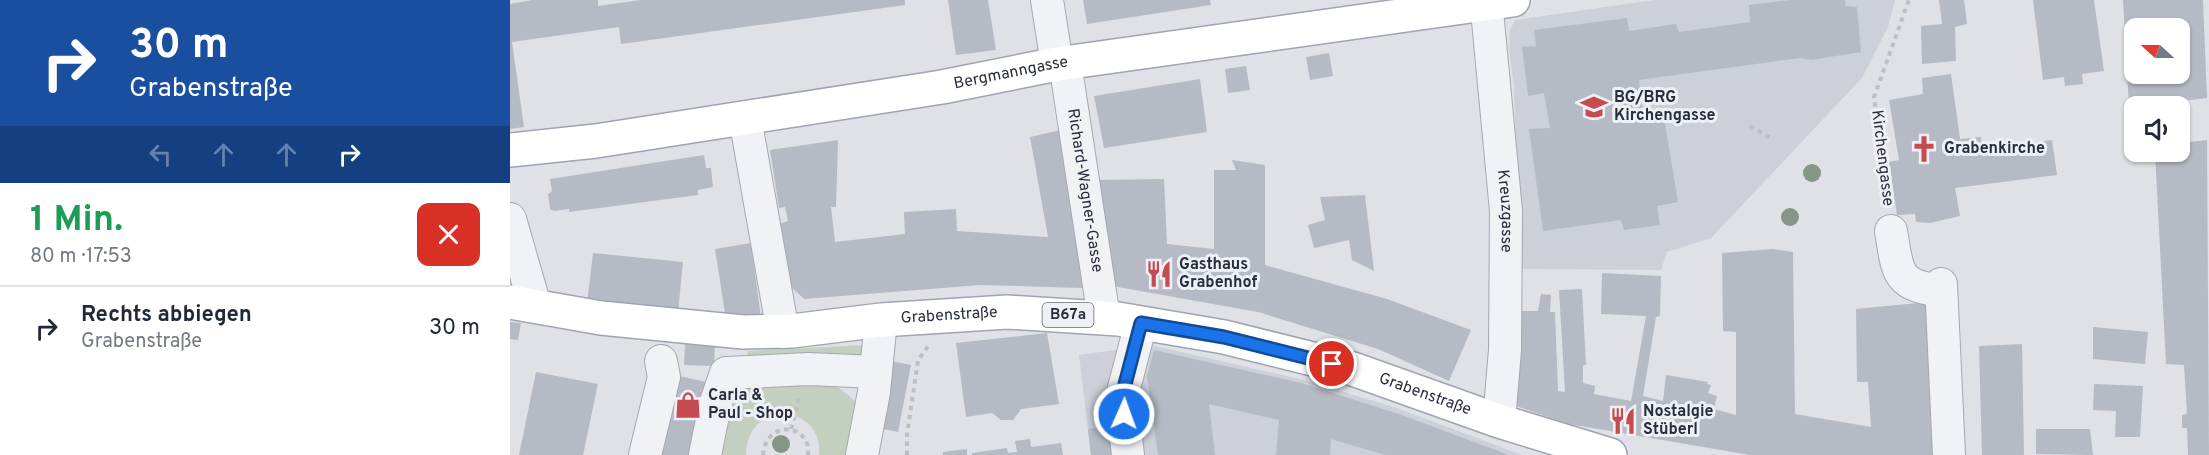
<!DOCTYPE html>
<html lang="de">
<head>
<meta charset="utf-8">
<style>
  body { margin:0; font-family:Overpass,sans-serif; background:#f2f2f3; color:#1f2937; height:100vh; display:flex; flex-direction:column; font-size:22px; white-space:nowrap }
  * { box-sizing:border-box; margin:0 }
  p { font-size:20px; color:#747a83 }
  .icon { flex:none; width:33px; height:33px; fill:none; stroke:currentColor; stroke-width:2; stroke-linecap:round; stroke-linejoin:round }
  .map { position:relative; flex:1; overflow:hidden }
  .drawer { display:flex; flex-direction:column; background:#fff; width:510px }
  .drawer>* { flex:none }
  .banner { background:#1a4fa0; color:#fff; overflow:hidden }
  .needle { width:39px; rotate:291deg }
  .fabs { position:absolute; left:1614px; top:18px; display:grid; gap:12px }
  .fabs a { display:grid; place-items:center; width:66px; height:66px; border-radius:12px; background:#fff; box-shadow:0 2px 4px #0004; font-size:30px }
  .pin { position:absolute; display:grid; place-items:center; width:51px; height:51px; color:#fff; margin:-26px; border:3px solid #fff; border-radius:50%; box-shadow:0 2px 6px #0007 }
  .me { position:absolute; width:66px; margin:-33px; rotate:2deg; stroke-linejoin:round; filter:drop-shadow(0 0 4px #0008) }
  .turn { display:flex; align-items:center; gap:21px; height:126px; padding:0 30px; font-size:27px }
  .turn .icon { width:78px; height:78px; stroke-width:2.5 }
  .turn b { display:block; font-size:42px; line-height:51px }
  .lanes { display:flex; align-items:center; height:57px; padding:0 30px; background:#0003; justify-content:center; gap:30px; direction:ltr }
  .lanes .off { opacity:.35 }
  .round { display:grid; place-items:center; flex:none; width:63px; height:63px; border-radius:12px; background:#f2f2f3 }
  .head { display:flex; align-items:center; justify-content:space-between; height:102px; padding:0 30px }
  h1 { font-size:36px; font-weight:700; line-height:45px; color:#1e9e55 }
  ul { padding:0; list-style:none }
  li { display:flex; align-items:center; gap:18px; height:84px; padding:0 30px; border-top:2px solid #e0e1e3 }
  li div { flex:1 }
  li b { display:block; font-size:22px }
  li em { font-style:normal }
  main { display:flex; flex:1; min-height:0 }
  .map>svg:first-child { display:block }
</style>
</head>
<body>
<main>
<section class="drawer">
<div class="banner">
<div class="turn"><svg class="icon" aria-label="right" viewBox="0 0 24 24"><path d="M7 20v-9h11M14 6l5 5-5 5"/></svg><div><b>30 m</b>Grabenstraße</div></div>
<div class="lanes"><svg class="icon off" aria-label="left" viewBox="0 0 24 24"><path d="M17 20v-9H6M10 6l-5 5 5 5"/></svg><svg class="icon off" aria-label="ahead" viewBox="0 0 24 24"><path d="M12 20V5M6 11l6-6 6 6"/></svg><svg class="icon off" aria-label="ahead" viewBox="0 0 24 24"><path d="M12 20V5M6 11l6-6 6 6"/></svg><svg class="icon" aria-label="right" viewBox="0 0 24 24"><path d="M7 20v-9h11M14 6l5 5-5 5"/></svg></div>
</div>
<div class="head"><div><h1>1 Min.</h1><p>80 m · 17:53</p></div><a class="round" style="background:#d93025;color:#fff"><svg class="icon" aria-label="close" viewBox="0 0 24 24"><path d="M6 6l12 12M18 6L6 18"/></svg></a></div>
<ul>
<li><svg class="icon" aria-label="right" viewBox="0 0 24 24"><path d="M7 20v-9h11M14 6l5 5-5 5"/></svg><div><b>Rechts abbiegen</b><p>Grabenstraße</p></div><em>30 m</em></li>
</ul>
</section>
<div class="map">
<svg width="1699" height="455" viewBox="0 0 1699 455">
  <rect width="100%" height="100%" fill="#dfe1e7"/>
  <g fill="#cdd0d9">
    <polygon points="1144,0 1385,0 1378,27 1352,78 1201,238 1157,252 1151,270 1010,269 1004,87 999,48 1000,30 1005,20"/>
    <polygon points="641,345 794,380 887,408 1012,455 581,455 569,355"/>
  </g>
  <g fill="#c3d0c0">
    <polygon points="356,345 359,356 235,361 238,351"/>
    <path d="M231,375L324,384L343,399L350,410L340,455H309C314,404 237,397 236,455H208L212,427L223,405Z"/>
  </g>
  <g fill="#b6bac4" fill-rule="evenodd">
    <polygon points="22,0 88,0 88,6 131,0 395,0 395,5 111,44 109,27 2,42 14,127 0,129 0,4"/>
    <polygon points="438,0 478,0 486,50 446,55"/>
    <polygon points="573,0 700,0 701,5 577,24"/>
    <polygon points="1280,0 1335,0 1336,6 1347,7 1351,52 1301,60 1290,58 1129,80 1133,119 1154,117 1168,202 1147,206 1150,225 1114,230 1111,220 1033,231 1019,129 1040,128 1034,93 1018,96 1012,47 1026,46 1024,30 1117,18 1119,31 1166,24 1169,32 1240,22 1239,5"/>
    <polygon points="1429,0 1454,0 1457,24 1445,27 1446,61 1412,64 1411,26 1432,24"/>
    <polygon points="1523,0 1584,0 1594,71 1572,74 1573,84 1555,86 1554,77 1533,80"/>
    <path d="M1613,0H1693L1697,98L1619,107ZM1624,28H1670V74H1624Z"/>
    <polygon points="819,53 823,76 800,80 796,57"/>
    <polygon points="736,66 740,90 718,93 715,69"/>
    <polygon points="1441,74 1450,139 1471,137 1472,149 1542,140 1547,175 1445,188 1450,216 1420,223 1406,222 1405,214 1387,215 1379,162 1389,160 1379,100 1413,94 1412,78"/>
    <polygon points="690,79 697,132 594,148 584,96"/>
    <polygon points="551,130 566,210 572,288 470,285 294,299 278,284 269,224 278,221 275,207 269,208 260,150 328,140 326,207 321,207 325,242 395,234 394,212 446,209 447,231 538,237 520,137"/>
    <polygon points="1697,140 1699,455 1678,455 1677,428 1672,428 1672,415 1677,414 1674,365 1656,364 1645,152 1670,152 1670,143"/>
    <polygon points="194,155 196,168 201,168 203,187 188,190 188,195 59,212 59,209 44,211 40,209 38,194 42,191 40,179"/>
    <polygon points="722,160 755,165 755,265 877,299 961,330 939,381 868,349 748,312 602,286 584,180 654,179 657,244 704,249 704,170 726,170"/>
    <polygon points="855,195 864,271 842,260 839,240 804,248 798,225 815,220 810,197"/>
    <polygon points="241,243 251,318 215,313 205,249"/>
    <polygon points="1263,249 1283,252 1285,414 1361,427 1358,382 1347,382 1346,309 1418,302 1425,455 1240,455 1059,424 1006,406 1011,311 1028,311 1031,294 1041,295 1040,312 1045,312 1048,391 1055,392 1049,290 1072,289 1076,365 1073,365 1073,383 1085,386 1084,394 1121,401 1136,316 1091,314 1092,273 1151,276 1150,316 1146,317 1133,396 1153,401 1156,375 1198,382 1197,384 1201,385 1198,393 1207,396 1204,409 1226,415 1226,332 1213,331 1212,253"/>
    <polygon points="83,253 173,262 168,312 77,303"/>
    <polygon points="0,322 11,323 8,340 0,339"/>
    <polygon points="1583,327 1638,332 1635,364 1583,359"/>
    <polygon points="537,333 549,404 511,409 503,420 491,420 482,413 456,417 446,343"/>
    <polygon points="175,344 205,345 204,366 174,365"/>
    <polygon points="1512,344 1514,455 1472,455 1469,346"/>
    <polygon points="644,350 791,383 889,414 999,455 875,455 821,439 820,455 766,455 769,420 699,404 705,455 648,455 637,376"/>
    <polygon points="381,361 401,365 388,432 368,428"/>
    <polygon points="26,372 88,384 73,455 9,455"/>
    <polygon points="160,374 205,384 190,455 142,455"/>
    <polygon points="1584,384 1633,386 1630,437 1605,437 1606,411 1583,410"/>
    <polygon points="605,425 609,455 581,455 578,429"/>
    <polygon points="1526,429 1580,429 1583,455 1526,454"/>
    <polygon points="520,439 521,447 551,443 553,455 462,455 462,453 497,448 498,453 507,452 505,441"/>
    <polygon points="457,449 457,455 433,455 433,452"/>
  </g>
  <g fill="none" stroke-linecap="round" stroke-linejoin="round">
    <defs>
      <g id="minor">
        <polyline points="537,0 547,64"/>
        <path id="s1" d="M976,0L996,211L995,350L989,421"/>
        <path id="s2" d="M555,63L594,318"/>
        <polyline points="235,118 273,332"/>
        <polyline points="0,219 25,306"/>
        <path d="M1381,231C1388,272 1385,285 1431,291"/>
        <polyline points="1431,284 1439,455"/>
        <polyline points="135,455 154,377 151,361"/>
        <polyline points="195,455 205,405 216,373 298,369 366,372"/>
        <polyline points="352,455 364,392 371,320"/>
        <polyline points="618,455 612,401 614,388 631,323"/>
      </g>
      <g id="major">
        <path id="s3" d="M0,150L86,141L432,87L547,64L1003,0"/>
        <path id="s4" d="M0,302L91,318L233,332L282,331L371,320L497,312L608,319L714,337L843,369L989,421L1100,455"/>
      </g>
    </defs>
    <use href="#minor" stroke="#a5a8b1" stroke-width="34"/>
    <use href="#major" stroke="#9fa4b2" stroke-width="36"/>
    <g stroke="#bdbfc6" stroke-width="4" stroke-dasharray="4.5 4.5" stroke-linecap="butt">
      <polyline points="1240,126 1262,139"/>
      <polyline points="1378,205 1364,97 1399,0"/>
      <polyline points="281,429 290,395"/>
      <path d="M253,455C256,418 302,424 298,455"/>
      <polyline points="397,455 397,435 408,360 420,344"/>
    </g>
    <use href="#minor" stroke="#f1f2f6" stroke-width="32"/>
    <use href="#major" stroke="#fff" stroke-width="33"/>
  </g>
  <g fill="#849686">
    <circle cx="1302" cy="173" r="9"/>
    <circle cx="1280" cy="217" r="9"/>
    <circle cx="271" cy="444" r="9"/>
  </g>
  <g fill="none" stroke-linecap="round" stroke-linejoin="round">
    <defs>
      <polyline id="route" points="614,414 614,388 631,323 714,337 822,364"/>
    </defs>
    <use href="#route" stroke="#114b97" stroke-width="15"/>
    <use href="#route" stroke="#1a73e8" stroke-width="10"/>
  </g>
  <defs>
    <symbol id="school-bare" viewBox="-9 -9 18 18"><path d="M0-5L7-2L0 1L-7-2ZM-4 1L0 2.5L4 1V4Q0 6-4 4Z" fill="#c54b50" stroke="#eef0f5" stroke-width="2.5" paint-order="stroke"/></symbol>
    <symbol id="church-bare" viewBox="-9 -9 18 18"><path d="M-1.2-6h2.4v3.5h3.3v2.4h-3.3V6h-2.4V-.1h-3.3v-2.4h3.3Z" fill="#c54b50" stroke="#eef0f5" stroke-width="2.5" paint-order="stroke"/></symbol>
    <symbol id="restaurant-bare" viewBox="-9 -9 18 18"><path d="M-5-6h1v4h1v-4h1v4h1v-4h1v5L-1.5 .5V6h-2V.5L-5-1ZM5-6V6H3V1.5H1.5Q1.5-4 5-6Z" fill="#c54b50" stroke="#eef0f5" stroke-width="2.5" paint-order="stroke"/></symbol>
    <symbol id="shop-bare" viewBox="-9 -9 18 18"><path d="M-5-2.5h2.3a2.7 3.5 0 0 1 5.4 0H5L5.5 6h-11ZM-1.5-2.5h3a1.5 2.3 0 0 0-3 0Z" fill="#c54b50" stroke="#eef0f5" stroke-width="2.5" paint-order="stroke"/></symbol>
  </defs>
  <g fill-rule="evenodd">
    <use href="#school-bare" x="1065" y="88" width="38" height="38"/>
    <use href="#church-bare" x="1395" y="130" width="38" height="38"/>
    <use href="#restaurant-bare" x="630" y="255" width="38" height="38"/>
    <use href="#shop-bare" x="159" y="386" width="38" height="38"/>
    <use href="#restaurant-bare" x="1094" y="402" width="38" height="38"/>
  </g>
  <g text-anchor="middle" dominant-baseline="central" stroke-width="6" stroke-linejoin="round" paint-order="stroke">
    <rect fill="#eef0f5" stroke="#646874" stroke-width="1.5" x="532.5" y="303" width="51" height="24" rx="4.5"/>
    <g font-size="15" font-weight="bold" fill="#292e3d">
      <text x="558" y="315">B67a</text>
    </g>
    <g font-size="16" fill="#292e3d" stroke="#eef0f5">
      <text stroke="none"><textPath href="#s3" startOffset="507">Bergmanngasse</textPath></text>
      <text transform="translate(1372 158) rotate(83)">Kirchengasse</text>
      <text stroke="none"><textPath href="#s2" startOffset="129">Richard-Wagner-Gasse</textPath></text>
      <text stroke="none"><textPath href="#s1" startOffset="212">Kreuzgasse</textPath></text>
      <text stroke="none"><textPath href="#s4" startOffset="442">Grabenstraße</textPath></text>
      <text stroke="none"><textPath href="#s4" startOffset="928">Grabenstraße</textPath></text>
    </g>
    <g font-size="16" font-weight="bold" fill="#292e3d" stroke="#eef0f5" text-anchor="start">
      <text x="1104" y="98">BG/BRG<tspan x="1104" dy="18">Kirchengasse</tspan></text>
      <text x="1434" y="149">Grabenkirche</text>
      <text x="669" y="265">Gasthaus<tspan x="669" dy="18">Grabenhof</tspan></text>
      <text x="198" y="396">Carla &amp;<tspan x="198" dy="18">Paul - Shop</tspan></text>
      <text x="1133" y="412">Nostalgie<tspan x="1133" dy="18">Stüberl</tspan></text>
    </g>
  </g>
</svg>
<div class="fabs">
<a><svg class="needle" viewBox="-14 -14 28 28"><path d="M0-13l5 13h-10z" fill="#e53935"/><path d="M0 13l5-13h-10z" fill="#747a83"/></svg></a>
<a><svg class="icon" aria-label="sound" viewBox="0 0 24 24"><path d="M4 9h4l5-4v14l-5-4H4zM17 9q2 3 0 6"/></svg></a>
</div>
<div class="pin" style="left:822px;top:364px;background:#d93025"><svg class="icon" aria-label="arrive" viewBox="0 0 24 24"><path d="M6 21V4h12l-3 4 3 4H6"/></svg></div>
<svg class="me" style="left:614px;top:414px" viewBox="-20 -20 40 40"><circle r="17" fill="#1a73e8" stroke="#fff" stroke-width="3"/><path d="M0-11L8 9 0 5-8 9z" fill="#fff"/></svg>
</div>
</main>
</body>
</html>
